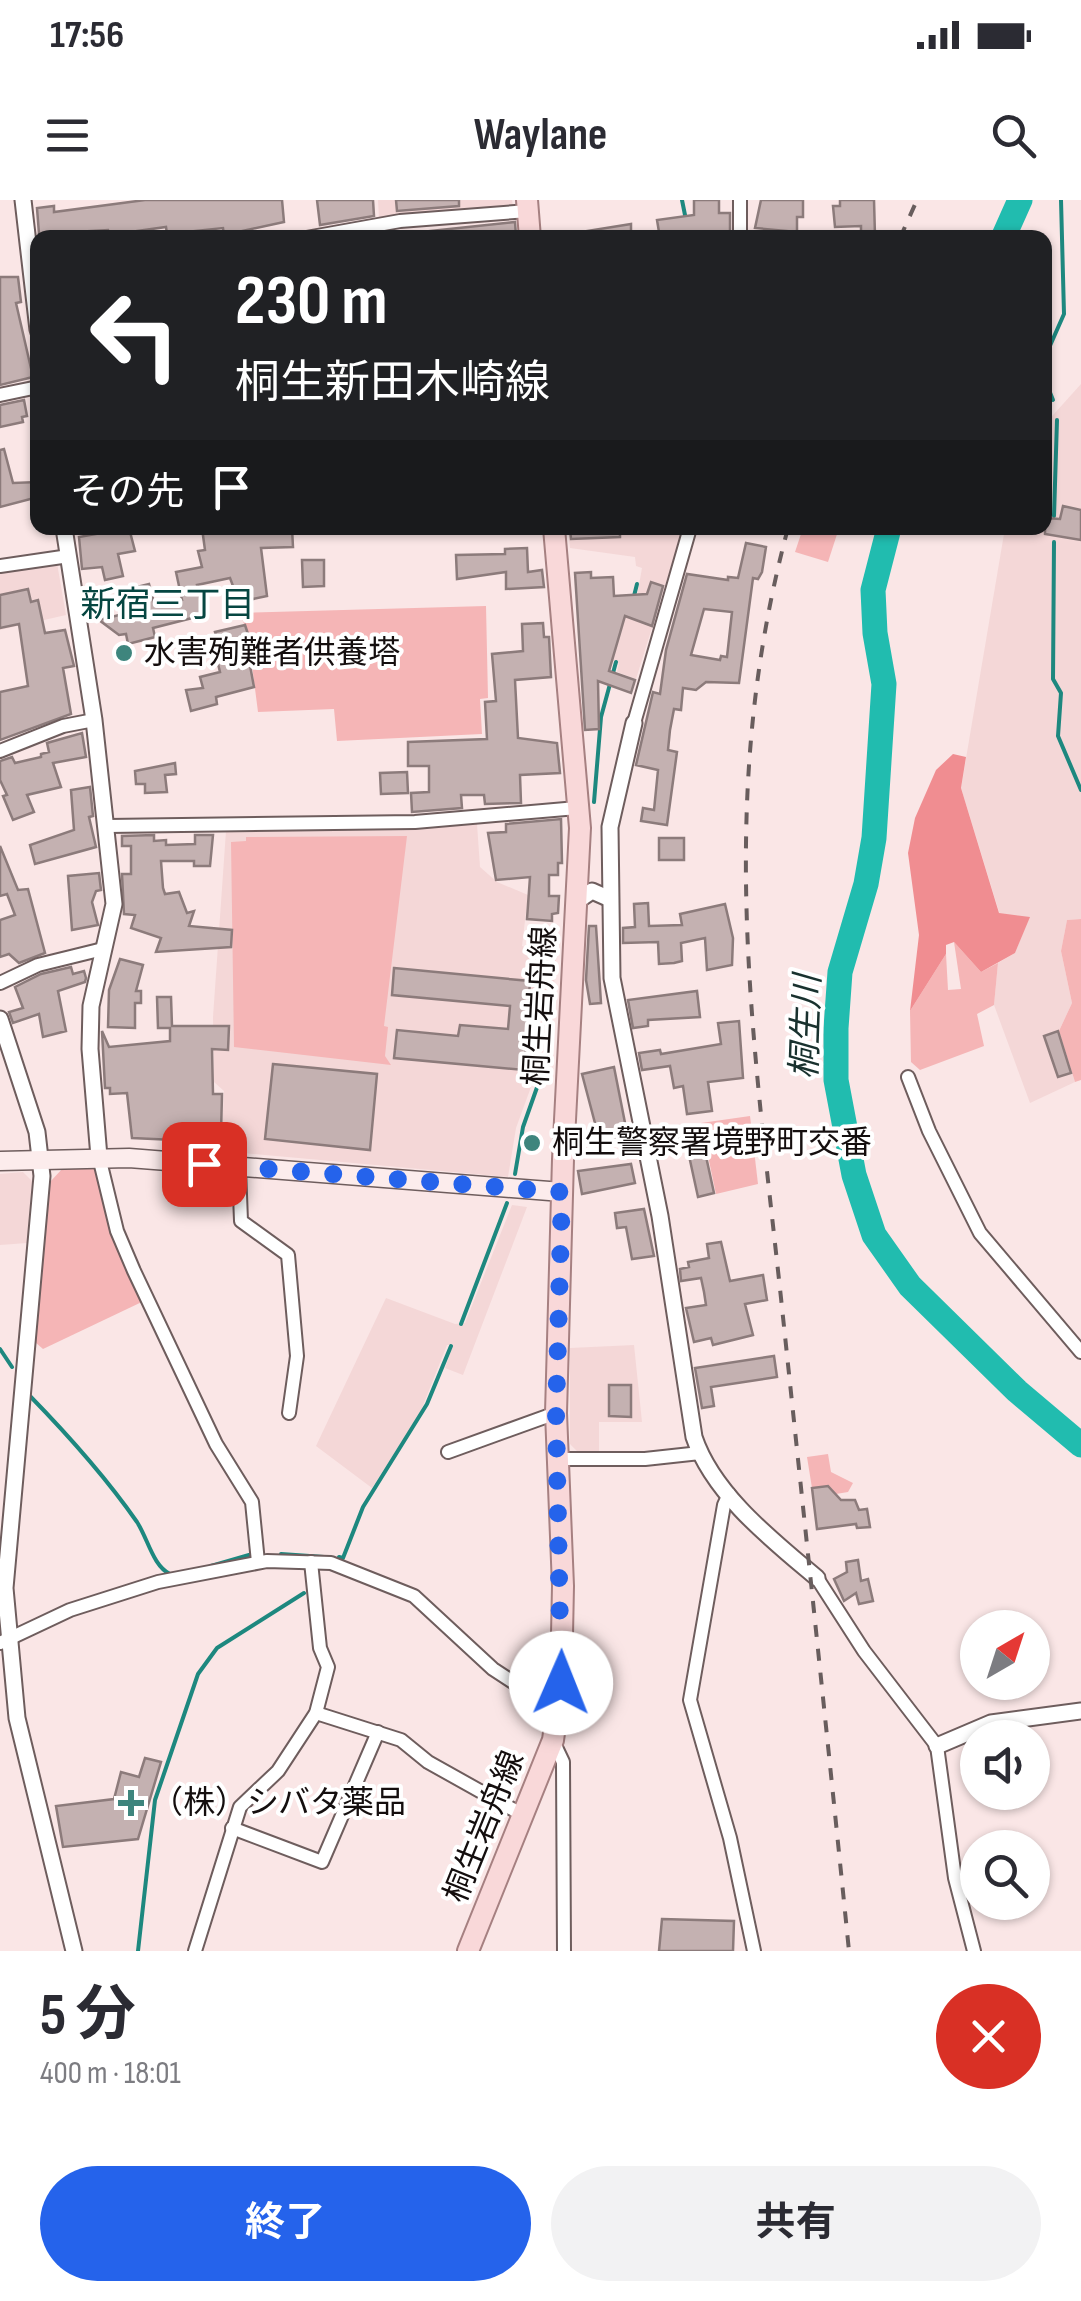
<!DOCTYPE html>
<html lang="ja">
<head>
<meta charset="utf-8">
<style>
  body { margin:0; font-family:"Sofia Sans Condensed","Noto Sans JP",sans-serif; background:#f2f2f3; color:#2b2b33; height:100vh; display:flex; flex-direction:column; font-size:38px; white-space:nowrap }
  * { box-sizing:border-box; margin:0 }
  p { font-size:32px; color:#7c7c81 }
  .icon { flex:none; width:55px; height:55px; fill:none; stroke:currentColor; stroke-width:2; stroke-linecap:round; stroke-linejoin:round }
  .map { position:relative; height:1751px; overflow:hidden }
  .sheet { display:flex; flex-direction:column; background:#fff; flex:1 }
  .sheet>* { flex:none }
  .guide { position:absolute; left:30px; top:30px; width:1022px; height:305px; border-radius:20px; box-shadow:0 2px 8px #0004; background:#202124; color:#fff; overflow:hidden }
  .needle { width:65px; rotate:39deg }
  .buttons { position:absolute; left:960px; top:1410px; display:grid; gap:20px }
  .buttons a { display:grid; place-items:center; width:90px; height:90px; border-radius:50%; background:#fff; box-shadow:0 2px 8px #0004; font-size:50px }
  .pin { position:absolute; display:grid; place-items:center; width:85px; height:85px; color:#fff; margin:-42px; border-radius:20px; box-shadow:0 5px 15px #0006 }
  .me { position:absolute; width:110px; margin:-55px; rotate:1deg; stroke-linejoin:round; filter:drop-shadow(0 0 8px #0008) }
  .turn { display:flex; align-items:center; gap:35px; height:210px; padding:0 40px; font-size:45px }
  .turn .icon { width:130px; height:130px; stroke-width:2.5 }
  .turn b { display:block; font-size:70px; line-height:85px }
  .then { display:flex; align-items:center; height:95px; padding:0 40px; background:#0003; gap:20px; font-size:38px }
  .round { display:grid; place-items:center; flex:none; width:105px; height:105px; border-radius:52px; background:#f2f2f3 }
  .overview { display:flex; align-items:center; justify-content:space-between; height:170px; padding:0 40px }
  h1 { font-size:60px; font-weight:700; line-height:75px }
  .button { display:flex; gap:20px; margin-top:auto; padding:20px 40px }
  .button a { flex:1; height:115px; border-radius:60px; background:#2563eb; color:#fff; font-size:40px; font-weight:700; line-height:115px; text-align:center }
  .button a+a { background:#f2f2f3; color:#2b2b33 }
  .status { display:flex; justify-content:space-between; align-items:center; height:70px; padding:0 50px; background:#fff; direction:ltr }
  .status svg { height:28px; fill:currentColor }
  header { display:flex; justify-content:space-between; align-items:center; height:130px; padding:0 40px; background:#fff; font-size:45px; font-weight:700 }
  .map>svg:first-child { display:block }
</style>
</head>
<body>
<div class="status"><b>17:56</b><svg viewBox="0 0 49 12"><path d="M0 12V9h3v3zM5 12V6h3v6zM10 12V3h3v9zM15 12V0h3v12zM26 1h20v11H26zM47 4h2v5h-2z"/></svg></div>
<header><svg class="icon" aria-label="menu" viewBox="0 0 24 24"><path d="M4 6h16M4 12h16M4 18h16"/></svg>Waylane<svg class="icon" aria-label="search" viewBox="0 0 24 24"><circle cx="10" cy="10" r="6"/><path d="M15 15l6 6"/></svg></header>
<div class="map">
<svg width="1081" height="1751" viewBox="0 0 1081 1751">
  <rect width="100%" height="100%" fill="#fae6e6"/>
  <g fill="#f4d7d7">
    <polygon points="378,0 512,0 513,6 379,19"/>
    <polygon points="1081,184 1081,719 1067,720 1061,751 1072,803 1059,831 1075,882 1030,903 994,805 998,763 1015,753 1029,718 1000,715 961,588 1005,328 1045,328 1045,224"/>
    <polygon points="568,328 683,328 636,479 617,472 619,463 612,461 632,395 637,396 642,368 636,366 635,357 570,348"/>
    <polygon points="57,363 66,415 0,430 0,370"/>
    <polygon points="477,624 480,667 497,682 528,695 522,746 556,760 550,835 516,928 508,977 221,951 224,891 214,882 213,817 226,631 410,630"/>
    <polygon points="23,972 32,981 27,1043 0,1045 0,974"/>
    <polygon points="512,1005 527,1007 463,1175 445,1168 453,1145 447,1145 420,1213 372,1288 316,1246 386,1098 455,1124 465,1123"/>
    <polygon points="634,1145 642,1222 599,1222 599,1251 577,1251 570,1244 570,1148"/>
  </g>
  <g fill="#f5b5b6">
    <polygon points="803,328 839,328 828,362 795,352"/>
    <polygon points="486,406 488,498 480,499 482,534 337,541 334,509 258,512 250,450 253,448 240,413"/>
    <polygon points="407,636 384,826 388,827 385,856 391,865 234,847 231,642 246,641 246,637"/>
    <polygon points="1081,719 1081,880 1075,882 1059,831 1072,803 1061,751 1067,720"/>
    <polygon points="954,742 981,772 998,763 994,805 977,814 984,846 920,870 911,862 910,811 946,754 948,790 961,789"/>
    <polygon points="750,916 758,984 716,994 701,923"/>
    <polygon points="63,968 93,968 98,972 146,1100 43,1149 35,1142 50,982"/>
    <polygon points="828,1254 831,1272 853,1283 848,1292 836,1294 828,1286 812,1288 807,1257"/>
  </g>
  <polygon fill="#f08d91" points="953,554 966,557 961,588 999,713 1030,717 1015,753 981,772 954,742 946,745 946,754 910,811 919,735 908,653 915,618 936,570"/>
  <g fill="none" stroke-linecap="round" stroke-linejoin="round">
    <g stroke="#1d887f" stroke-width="4">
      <polyline points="682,0 686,20"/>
      <polyline points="1045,157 1064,114 1061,0"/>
      <polyline points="1045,180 1053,200"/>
      <polyline points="1054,316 1057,220"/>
      <polyline points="1054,342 1053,479 1061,493 1058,536 1081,590"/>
      <polyline points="634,396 637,384"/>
      <polyline points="594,602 601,517 616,462"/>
      <polyline points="515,974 523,927 546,862"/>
      <polyline points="461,1124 507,1003"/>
      <polyline points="0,1149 12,1167"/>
      <path d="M29,1195C69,1236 105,1276 137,1322C148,1339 153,1366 170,1374"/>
      <polyline points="281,1354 324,1357"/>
      <polyline points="339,1357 343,1358 363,1307 427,1204 451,1146"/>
      <polyline points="211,1366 249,1355"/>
      <polyline points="138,1751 155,1600 198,1474 217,1448 304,1393"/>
    </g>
    <g stroke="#21bcaf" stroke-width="25">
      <polyline points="1003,38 1020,0"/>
      <polyline points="889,328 873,390 875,433 884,484 874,638 866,684 840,772 836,828 836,880 854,975 874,1035 910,1086 1017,1191 1081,1245"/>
    </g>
  </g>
  <g fill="#c4b1b1" stroke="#8c7b7b" stroke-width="2.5" fill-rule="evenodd">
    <polygon points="145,0 282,0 284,22 224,35 223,28 167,34 166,27 109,35 108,30 39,34 37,8 54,6 54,12"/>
    <polygon points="317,0 373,0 374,16 320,25"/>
    <polygon points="396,0 459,0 459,6 397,11"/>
    <polygon points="694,0 719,0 719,13 730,13 730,38 660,38 657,20 694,15"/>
    <polygon points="761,0 803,0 803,17 797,17 797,32 755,28"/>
    <polygon points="840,0 874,0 875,36 861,37 861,26 835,27 833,6 840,6"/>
    <polygon points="515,22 516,36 508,38 365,38"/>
    <polygon points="631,24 631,38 587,38 587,31"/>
    <polygon points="0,77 18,77 21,102 16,103 33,177 0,185"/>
    <polygon points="24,200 27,216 22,217 23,222 0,227 0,205"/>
    <polygon points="4,249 13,283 38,282 38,297 0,307 0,250"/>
    <polygon points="1063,306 1081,310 1081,340 1045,334 1045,318 1060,319"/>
    <polygon points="129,328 135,351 118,354 123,376 105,380 102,367 82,369 79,337"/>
    <polygon points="202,328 231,328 232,331 292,328 293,347 261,348 267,396 239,402 230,378 197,385 204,415 153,428 155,437 128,444 126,434 119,435 99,420 135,411 129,389 149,384 155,406 182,400 176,372 202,367 198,351 205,350"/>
    <polygon points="570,328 620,328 620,337 571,339"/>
    <path d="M746,343L766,347L762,372L758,379L753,378L739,483L706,482L696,490L683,488L681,510L674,509L670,530L668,550L677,552L667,625L641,621L643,608L654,610L658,570L636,565L653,492L660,494L666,450L687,374L728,380V377L738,378ZM704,409L732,412L727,457L721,456L720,460L691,455Z"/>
    <polygon points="527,348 528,372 542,370 544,387 506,389 506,372 457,379 456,355 505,354 505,349"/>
    <polygon points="302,360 324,360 324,386 303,387"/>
    <polygon points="591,372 591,378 613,377 614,396 647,394 651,382 663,386 652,426 625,416 609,471 635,480 631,493 598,481 599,529 585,530 575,373"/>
    <polygon points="28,389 31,402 38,400 45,433 65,430 74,466 63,468 71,514 0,540 0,492 28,486 19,424 0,428 0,395"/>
    <polygon points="543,423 544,437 549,437 551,477 515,480 518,538 557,543 560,573 520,575 521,603 485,604 484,595 461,595 462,608 412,612 411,593 429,592 429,566 408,566 408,542 487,539 485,502 496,501 492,454 523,451 522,424"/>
    <polygon points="245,425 253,449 250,450 252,461 249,460 254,487 216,497 217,504 191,511 186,490 203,488 200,477 220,472 213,443 218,442 215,432"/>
    <polygon points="82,533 86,557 53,563 61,587 27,595 34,612 13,620 3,596 7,595 0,580 0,561 12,557 15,563 41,557 41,554 49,552 47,543"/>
    <polygon points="175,563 176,574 165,575 167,592 145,593 145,584 136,584 135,571"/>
    <polygon points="407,572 408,593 381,594 380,573"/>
    <polygon points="90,587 93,616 89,617 96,647 35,664 30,645 74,630 71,590"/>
    <polygon points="561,619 562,663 558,663 558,675 549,675 549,696 559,696 558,713 552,714 552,721 527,719 530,677 496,680 488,633 506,632 506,624"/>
    <polygon points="154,635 154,641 166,640 166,645 195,644 195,635 213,635 210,666 194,666 194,661 161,661 163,688 165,694 179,692 187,713 194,711 189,726 232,730 231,747 156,752 161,738 131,728 135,715 124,714 122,674 131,674 131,646 122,646 122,636"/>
    <rect x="659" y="638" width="25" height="22"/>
    <polygon points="0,646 18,690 28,689 45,753 19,763 9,754 0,757 0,720 15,715 7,694 0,696"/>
    <polygon points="99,673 101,690 96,691 92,702 98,725 72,730 68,676"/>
    <polygon points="648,703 649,726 682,725 680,714 725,704 733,738 732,765 707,770 705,738 681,743 682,761 674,763 659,764 658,742 623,743 623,728 635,727 634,704"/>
    <polygon points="589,726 596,726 601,803 590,804 586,780"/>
    <polygon points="120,759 143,765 136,791 141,791 141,803 135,803 135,828 108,827 109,790"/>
    <polygon points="71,767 73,774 84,771 86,778 85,782 58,791 66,831 43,837 39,814 13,823 9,812 23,808 15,787 41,774"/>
    <polygon points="394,768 530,781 524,870 394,858 397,830 458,836 460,825 508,829 510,806 392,795"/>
    <polygon points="697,791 700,817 648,820 648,826 633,828 628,800"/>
    <polygon points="157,797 171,797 172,826 229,826 228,850 212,849 213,894 222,894 221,934 197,934 196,941 132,938 127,893 110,894 110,888 105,888 102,831 109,847 170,841 170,828 158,828"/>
    <polygon points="739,821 743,878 708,882 712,911 687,914 683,886 674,888 670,866 642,870 639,853 660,850 661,854 721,844 718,823"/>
    <polygon points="1058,831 1071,873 1058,877 1044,836"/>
    <polygon points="273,864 377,874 370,950 265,939"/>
    <polygon points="614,867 628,938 600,942 582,874"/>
    <polygon points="682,928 685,947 659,951 656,935"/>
    <polygon points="702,938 714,993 698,997 686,942"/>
    <polygon points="631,964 635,983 582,994 578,971"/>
    <polygon points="644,1009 654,1056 632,1059 626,1027 617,1028 615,1013"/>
    <polygon points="721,1042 730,1081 763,1075 767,1100 745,1104 753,1135 713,1145 711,1138 694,1142 686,1108 706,1105 704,1092 701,1078 681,1081 680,1069 689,1067 688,1062 709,1058 707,1044"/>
    <polygon points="774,1156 777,1177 711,1187 714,1206 702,1208 695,1168"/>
    <polygon points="609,1185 631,1185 631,1217 609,1216"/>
    <polygon points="828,1286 841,1300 855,1300 859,1310 867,1309 870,1327 857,1328 856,1324 817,1329 812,1288"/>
    <polygon points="858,1360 861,1381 868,1379 873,1401 859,1404 856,1393 844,1401 834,1379 847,1372 846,1362"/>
    <polygon points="145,1558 161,1562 138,1639 63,1647 56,1606 114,1599 121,1572 139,1577"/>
    <polygon points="662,1719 734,1721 733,1751 659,1751"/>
  </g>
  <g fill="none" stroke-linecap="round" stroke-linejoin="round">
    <defs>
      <g id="minor">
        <polyline points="254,38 269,38"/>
        <polyline points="306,38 400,21 528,11"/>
        <polyline points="740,38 740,0"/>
        <polyline points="0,195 38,187"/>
        <polyline points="0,366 69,356"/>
        <polyline points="634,523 690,328"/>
        <polyline points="0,551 63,526 94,520"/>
        <polyline points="108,626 415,622 577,608"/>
        <polyline points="0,783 38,765 103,749"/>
        <polyline points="908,877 929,931 980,1033 1081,1152"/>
        <polyline points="99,957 117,1031 134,1071 216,1244 252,1302 258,1362"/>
        <polyline points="239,968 241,1021 288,1055 297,1156 289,1213"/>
        <polyline points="448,1252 556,1213"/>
        <polyline points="558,1259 645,1259 700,1253"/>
        <polyline points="729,1294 724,1305 690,1500 730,1638 754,1751"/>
        <polyline points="817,1378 864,1451 937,1546 955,1678 974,1751"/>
        <polyline points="0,1443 70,1410 158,1382 267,1361 331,1363 414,1396 493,1469 525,1490 559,1503"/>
        <polyline points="316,1513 401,1540 428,1562 521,1614"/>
        <polyline points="553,1541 563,1562 564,1751"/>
        <polyline points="232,1628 322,1662 378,1532"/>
        <polyline points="195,1751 240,1607 278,1571 316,1513 328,1467 320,1448 311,1362"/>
      </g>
      <g id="tertiary">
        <polyline points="23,0 38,130"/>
        <polyline points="64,328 94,520 114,704 91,806 90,849 99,957"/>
        <path d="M634,523L610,627L612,778L660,1016L694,1237C713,1294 772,1340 817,1378"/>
        <polyline points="577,701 592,691 610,699"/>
        <polyline points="0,819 37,932 42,976 5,1388 17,1518 74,1751"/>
        <polyline points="937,1546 991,1523 1081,1511"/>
      </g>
      <polyline id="secondary" points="0,961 129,958 562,992"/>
      <g id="primary">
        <polyline points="527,0 530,38"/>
        <polyline points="468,1751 553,1540 561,1483 563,1386 556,1213 563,959 580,628 554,328"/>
      </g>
    </defs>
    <use href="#minor" stroke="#6e5d5d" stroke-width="16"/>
    <use href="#tertiary" stroke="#6e5d5d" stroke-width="19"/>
    <use href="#secondary" stroke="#6e5d5d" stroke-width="21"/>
    <use href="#primary" stroke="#a68081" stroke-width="24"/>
    <use href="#minor" stroke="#fff" stroke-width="12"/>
    <use href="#tertiary" stroke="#fff" stroke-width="15"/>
    <use href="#secondary" stroke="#fcecec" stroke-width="18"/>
    <use href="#primary" stroke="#f9d8d9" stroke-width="20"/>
    <g stroke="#685d5d" stroke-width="4" stroke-dasharray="12 12" stroke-linecap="butt">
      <polyline points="900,38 917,0"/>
      <path d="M788,328C716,596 752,829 781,1098C804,1316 827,1533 849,1751"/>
    </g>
  </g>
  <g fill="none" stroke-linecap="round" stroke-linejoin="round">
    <polyline stroke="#2563eb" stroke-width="18" stroke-dasharray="0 32.4" points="204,964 562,992 556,1213 561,1483"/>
  </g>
  <g fill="#3e857d" stroke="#fff" stroke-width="4">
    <circle cx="124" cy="453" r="10"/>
    <circle cx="532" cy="943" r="10"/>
    <path d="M126 1588h10v10h10v10h-10v10h-10v-10h-10v-10h10z"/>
  </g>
  <g text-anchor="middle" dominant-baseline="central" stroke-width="8" stroke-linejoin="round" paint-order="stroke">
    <g font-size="32" fill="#140e0e" stroke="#fff" text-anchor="start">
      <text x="144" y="453">水害殉難者供養塔</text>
      <text x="552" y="943">桐生警察署境野町交番</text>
      <text x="151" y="1603">（株）シバタ薬品</text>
    </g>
    <g font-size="32" fill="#140e0e" stroke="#fff">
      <text transform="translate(541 806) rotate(-87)">桐生岩舟線</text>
      <text transform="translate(485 1627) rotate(-68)">桐生岩舟線</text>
    </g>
    <g font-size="35" fill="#064641" stroke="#fff">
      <text x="168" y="405">新宿三丁目</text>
    </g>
    <g font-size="35" font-style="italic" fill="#19312e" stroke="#fff">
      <text transform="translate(807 827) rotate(-88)">桐生川</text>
    </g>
  </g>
</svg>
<div class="buttons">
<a><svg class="needle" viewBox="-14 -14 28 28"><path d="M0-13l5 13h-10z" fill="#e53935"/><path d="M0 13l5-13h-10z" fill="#7c7c81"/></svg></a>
<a><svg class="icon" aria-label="sound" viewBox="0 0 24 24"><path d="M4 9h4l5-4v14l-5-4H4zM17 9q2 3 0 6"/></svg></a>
<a><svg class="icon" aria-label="search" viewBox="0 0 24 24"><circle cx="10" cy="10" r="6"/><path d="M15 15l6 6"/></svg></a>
</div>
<div class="pin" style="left:204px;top:964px;background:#d93025"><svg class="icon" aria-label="arrive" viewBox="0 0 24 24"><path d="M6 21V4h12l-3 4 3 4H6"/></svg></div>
<svg class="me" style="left:561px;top:1483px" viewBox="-20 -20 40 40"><circle r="19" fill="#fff"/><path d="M0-13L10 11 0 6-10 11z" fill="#2563eb"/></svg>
<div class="guide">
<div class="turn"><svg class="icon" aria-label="left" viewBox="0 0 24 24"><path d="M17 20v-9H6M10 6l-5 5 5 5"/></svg><div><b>230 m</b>桐生新田木崎線</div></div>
<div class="then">その先<svg class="icon" aria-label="arrive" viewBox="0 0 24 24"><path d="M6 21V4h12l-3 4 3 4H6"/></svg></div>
</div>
</div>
<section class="sheet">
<div class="overview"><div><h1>5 分</h1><p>400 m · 18:01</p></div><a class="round" style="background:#d93025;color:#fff"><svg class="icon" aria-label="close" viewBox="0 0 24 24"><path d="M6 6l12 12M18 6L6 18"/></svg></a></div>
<div class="button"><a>終了</a><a>共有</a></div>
</section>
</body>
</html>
